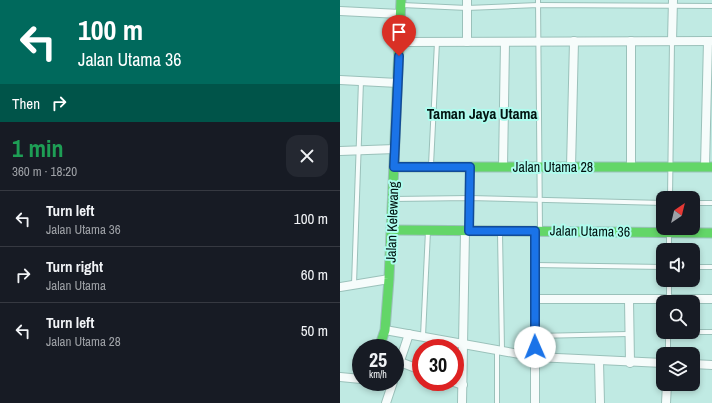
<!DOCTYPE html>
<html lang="en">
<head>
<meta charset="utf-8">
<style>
  body { margin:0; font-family:"Archivo Narrow",sans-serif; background:#242831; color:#f1f3f6; height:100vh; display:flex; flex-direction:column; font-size:15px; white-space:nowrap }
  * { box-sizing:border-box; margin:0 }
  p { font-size:13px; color:#9ea1a6 }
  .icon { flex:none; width:22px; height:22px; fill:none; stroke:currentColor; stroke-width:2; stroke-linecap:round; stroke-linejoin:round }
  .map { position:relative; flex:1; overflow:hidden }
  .panel { display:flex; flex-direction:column; background:#171b24; width:340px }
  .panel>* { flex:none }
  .hud { background:#00695c; color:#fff; overflow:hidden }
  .needle { width:26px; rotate:35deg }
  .controls { position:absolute; left:316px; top:191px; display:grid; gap:8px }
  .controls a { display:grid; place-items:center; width:44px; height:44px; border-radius:8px; background:#171b24; box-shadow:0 2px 6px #0003; font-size:20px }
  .speed { position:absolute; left:12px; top:339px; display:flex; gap:8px; font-size:20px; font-weight:700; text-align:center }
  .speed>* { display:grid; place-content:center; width:52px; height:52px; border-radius:50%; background:#171b24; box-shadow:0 2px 6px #0003; line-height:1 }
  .speed small { font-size:10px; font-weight:400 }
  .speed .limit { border:6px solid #d22; background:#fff; color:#111 }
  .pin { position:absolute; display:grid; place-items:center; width:34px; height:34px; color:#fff; margin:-41px -17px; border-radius:50% 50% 50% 0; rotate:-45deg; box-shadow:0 0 4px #0007 }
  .pin .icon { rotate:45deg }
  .me { position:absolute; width:44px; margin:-22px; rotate:359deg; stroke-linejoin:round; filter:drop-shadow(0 0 3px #0008) }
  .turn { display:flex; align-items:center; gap:14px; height:84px; padding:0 12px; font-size:18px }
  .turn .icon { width:52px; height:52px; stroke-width:2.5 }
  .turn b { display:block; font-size:28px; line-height:34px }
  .then { display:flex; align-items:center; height:38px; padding:0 12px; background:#0003; gap:8px; font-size:15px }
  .round { display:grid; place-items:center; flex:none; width:42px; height:42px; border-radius:12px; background:#242831 }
  .head { display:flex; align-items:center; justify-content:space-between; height:68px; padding:0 12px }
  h1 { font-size:24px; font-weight:700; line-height:30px; color:#1e9e55 }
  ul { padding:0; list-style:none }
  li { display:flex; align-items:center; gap:12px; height:56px; padding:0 12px; border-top:1px solid #363941 }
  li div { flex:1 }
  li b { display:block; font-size:15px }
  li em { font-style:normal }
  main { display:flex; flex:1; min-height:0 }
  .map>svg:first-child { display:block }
</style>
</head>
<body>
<main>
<section class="panel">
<div class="hud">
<div class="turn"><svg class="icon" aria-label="left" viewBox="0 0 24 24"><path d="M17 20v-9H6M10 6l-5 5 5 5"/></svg><div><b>100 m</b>Jalan Utama 36</div></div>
<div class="then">Then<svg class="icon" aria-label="right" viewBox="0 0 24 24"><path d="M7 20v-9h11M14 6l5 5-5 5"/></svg></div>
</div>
<div class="head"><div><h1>1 min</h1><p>360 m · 18:20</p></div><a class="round"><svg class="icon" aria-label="close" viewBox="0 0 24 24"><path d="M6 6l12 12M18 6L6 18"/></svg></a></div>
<ul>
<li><svg class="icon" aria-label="left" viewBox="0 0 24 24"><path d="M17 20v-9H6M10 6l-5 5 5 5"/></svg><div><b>Turn left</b><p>Jalan Utama 36</p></div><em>100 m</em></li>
<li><svg class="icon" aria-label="right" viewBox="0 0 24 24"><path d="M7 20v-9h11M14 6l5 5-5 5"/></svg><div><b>Turn right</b><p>Jalan Utama</p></div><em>60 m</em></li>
<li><svg class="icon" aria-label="left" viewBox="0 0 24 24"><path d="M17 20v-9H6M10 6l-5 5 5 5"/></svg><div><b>Turn left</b><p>Jalan Utama 28</p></div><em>50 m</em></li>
</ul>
</section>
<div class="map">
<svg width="372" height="403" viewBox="0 0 372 403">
  <rect width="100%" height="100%" fill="#c0eae3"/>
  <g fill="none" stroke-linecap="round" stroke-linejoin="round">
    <defs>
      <g id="lane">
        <polyline points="198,0 200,230"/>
        <polyline points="62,5 127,8 198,5 372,6"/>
        <polyline points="91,165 97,42"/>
        <polyline points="330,198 332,41"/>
        <polyline points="53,199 130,198 323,203"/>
        <polyline points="353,203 372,203"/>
        <polyline points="129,229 130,168"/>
        <polyline points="160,233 162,350"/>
        <polyline points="329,250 329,234"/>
        <polyline points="195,265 323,267"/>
        <polyline points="353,267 372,267"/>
        <polyline points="14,284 21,81"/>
        <polyline points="329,300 329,280"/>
        <polyline points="353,332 372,332"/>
        <polyline points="83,336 88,231"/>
        <polyline points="195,336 288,334"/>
        <polyline points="328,354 328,332"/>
        <polyline points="157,403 157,350"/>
      </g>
      <g id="street">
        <polyline points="127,0 127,42"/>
        <polyline points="0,11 60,14"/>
        <polyline points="332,41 333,0"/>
        <polyline points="59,42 372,41"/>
        <polyline points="0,80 58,83"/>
        <polyline points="0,151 55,149"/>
        <polyline points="163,167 165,42"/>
        <polyline points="231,167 234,41"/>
        <polyline points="291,167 291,41"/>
        <polyline points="365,167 368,41"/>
        <polyline points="195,231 195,403"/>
        <polyline points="0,287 49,279"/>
        <polyline points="195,299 372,299"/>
        <polyline points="289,300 290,363"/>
        <polyline points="45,330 196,357 323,363"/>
        <polyline points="259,361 260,403"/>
        <polyline points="60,362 81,370"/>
        <polyline points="353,364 372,365"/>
        <polyline points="55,376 69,334"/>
        <polyline points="0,377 21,379"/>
        <polyline points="114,382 123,385"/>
        <polyline points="46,403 53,382"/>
        <polyline points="122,403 125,231"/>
        <polyline points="326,403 327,384"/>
      </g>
      <g id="fast">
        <polyline points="54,167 372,167"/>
        <polyline points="51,230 372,233"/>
        <polyline points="39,348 45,330 49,279 61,0"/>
      </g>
    </defs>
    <use href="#lane" stroke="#9ac1ba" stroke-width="6"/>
    <use href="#street" stroke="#9ac1ba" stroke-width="10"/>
    <use href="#fast" stroke="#9ac1ba" stroke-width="11"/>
    <use href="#lane" stroke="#f6fcfb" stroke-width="4"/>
    <use href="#street" stroke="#f6fcfb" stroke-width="8"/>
    <use href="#fast" stroke="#63d668" stroke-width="9"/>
  </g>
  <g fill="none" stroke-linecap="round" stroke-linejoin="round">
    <defs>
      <polyline id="route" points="59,56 54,167 130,167 129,231 195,231 195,347"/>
    </defs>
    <use href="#route" stroke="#114b97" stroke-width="10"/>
    <use href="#route" stroke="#1a73e8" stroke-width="7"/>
  </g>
  <g text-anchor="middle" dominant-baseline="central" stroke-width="4" stroke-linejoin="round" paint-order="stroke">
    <g font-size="14" fill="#001310" stroke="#aefcee">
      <text x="213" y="167">Jalan Utama 28</text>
      <text transform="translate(52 222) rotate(-88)">Jalan Kelewang</text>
      <text transform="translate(250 231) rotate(1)">Jalan Utama 36</text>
    </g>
    <g font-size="15" font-weight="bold" fill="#001310" stroke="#aefcee">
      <text x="142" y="113">Taman Jaya Utama</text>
    </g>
  </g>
</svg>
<div class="controls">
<a><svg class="needle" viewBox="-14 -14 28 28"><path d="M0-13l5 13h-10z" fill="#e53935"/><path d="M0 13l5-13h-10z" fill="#9ea1a6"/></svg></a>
<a><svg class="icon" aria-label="sound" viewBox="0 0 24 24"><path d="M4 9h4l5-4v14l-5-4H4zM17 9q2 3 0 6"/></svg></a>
<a><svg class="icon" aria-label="search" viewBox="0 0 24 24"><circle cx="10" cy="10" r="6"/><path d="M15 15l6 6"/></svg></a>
<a><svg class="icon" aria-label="layers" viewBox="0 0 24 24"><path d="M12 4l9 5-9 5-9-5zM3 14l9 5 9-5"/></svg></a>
</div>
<div class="speed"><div>25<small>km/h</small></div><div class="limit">30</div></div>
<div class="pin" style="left:59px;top:56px;background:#d93025"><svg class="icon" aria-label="arrive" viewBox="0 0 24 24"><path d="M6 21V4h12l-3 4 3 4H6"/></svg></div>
<svg class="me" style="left:195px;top:347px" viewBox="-20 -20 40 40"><circle r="19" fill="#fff"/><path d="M0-13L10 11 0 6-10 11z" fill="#1a73e8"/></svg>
</div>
</main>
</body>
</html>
